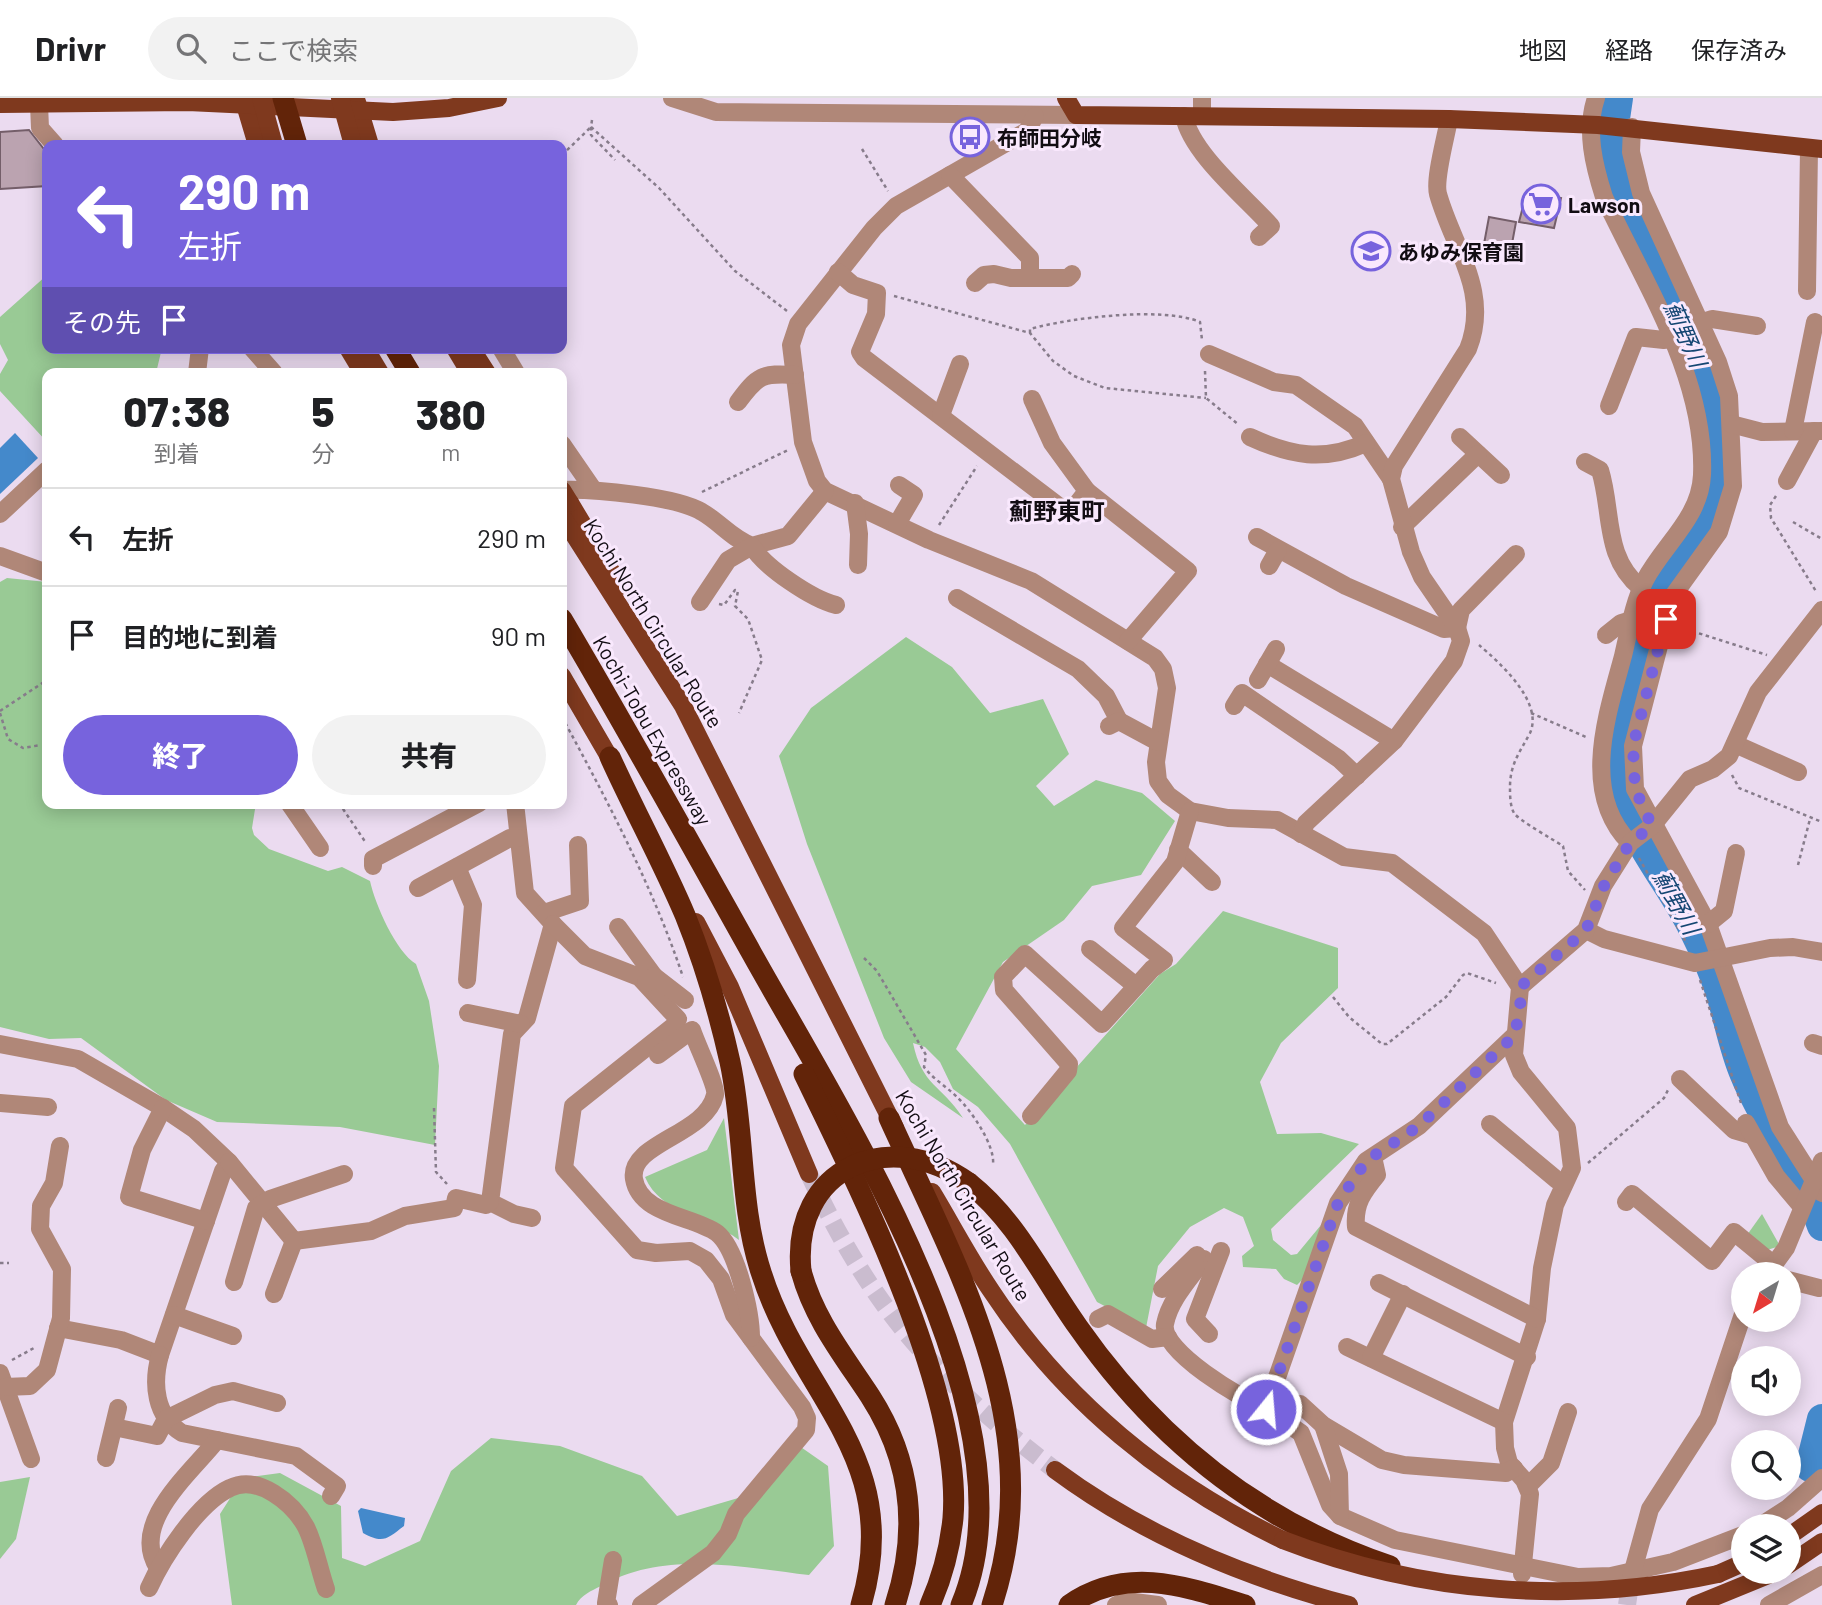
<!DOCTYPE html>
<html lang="ja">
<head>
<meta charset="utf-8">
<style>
  body { margin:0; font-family:Barlow,"Noto Sans JP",sans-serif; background:#f2f2f2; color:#202124; height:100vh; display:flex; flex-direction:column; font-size:26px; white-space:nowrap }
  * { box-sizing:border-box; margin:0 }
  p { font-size:23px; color:#757577 }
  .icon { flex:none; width:38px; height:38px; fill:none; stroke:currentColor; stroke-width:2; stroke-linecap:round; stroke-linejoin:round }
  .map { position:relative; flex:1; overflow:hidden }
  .panel { position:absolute; left:42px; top:270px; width:525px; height:441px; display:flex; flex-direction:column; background:#fff; border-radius:14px; box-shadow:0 4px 18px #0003 }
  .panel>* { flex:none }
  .top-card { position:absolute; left:42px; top:42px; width:525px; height:214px; border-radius:14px; box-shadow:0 4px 18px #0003; background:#7763dd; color:#fff; overflow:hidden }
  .needle { width:46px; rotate:218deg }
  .tools { position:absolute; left:1731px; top:1164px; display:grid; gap:14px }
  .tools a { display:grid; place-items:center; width:70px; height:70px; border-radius:50%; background:#fff; box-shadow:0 4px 18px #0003; font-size:35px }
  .pin { position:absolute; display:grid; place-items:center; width:60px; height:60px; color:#fff; margin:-30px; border-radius:14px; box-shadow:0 4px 10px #0006 }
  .me { position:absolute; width:77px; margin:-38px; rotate:17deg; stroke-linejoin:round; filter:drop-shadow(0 0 5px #0008) }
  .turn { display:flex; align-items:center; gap:24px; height:147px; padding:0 21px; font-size:32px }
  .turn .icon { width:91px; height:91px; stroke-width:2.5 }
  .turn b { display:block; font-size:49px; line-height:60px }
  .then { display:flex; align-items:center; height:66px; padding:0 21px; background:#0003; gap:14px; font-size:26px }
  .eta { display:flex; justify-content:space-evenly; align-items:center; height:119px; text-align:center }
  .eta b { font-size:42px; font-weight:800; line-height:49px }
  .button { display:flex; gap:14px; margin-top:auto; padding:14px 21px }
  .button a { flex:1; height:80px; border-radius:42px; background:#7763dd; color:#fff; font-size:28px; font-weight:800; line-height:80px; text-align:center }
  .button a+a { background:#f2f2f2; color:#202124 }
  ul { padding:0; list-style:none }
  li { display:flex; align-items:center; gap:21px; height:98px; padding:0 21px; border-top:2px solid #e0e0e0 }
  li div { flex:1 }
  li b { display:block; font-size:26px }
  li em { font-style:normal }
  header { display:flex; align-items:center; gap:42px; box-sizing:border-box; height:98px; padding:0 35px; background:#fff; border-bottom:2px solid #e0e0e0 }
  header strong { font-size:33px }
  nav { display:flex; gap:38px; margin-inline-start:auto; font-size:24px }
  .search { width:490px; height:63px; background:#f2f2f2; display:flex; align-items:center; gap:18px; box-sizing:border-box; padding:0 24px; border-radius:38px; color:#757577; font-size:26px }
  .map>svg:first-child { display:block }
</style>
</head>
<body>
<header>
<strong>Drivr</strong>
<div class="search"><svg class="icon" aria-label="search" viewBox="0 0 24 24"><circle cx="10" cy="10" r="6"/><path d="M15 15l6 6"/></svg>ここで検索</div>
<nav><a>地図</a><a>経路</a><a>保存済み</a></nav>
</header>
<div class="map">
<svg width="1822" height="1507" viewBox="0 0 1822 1507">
  <rect width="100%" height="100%" fill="#ebdbf0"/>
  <g fill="#99ca95">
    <polygon points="47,177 47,250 162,250 156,275 47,275 47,344 0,293 0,276 8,262 0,246 0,219"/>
    <path d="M7,480L47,484V705H256L252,730L254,737L269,751L328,773L342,769L370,783C375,806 396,854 416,866L429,903L439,968L435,1047L340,1029L217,1024L166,1002L81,940L49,941L0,929V484Z"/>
    <path d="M906,539L952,569L990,615L1043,601L1069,656L1036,688L1054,708L1096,682L1142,695L1175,723L1141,777L1092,788L1064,822L1003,864L956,951L1025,1027L1160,876L1176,866L1223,813L1338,850V890L1281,945L1260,984L1277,1036L1321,1035L1359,1046L1271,1131L1273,1142L1291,1157L1297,1156L1321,1127L1305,1179L1297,1187L1284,1181L1276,1171L1243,1169L1242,1158L1254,1148L1243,1119L1224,1110L1190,1129L1158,1168L1146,1230L1097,1204L1010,1046L978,1009L953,991L940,964L925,949L913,945C922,988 941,986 963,1020L911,984L884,940L807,746L779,658L811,610Z"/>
    <path d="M724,1020L739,1142C709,1118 661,1117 645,1079L707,1052Z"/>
    <polygon points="1762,1116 1780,1148 1767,1152 1747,1137"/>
    <path d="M491,1340L560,1348L642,1378L677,1418L745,1398L795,1345L828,1368L834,1448L809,1477C741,1469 663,1452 601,1488C591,1493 581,1497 576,1507H232L220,1416L243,1380L280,1375L341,1408L342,1460L365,1468L420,1443L451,1373Z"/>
    <polygon points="30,1379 16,1441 0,1461 0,1384"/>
  </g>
  <g fill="#4489cb">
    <polygon points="15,335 38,360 0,396 0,350"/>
    <path d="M361,1410L405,1420L404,1428C387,1441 383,1446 363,1435L358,1413Z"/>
  </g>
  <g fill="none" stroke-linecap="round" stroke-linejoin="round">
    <g stroke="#4489cb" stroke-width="30">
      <path d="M1618,0L1612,41L1619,90L1706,281C1717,319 1726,390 1704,426C1692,446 1675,462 1663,482C1644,515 1615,633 1617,671C1620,731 1670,781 1694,832C1704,852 1714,875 1721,896C1729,923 1734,952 1745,977C1766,1029 1804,1075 1822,1128"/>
      <polyline points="1810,1369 1822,1321"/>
    </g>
  </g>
  <g fill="#bba3b0" stroke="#745e69" stroke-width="2">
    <polygon points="29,32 47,55 47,88 0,91 0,34"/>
    <polygon points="1527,93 1561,100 1554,130 1519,124"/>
    <polygon points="1489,119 1516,124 1511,151 1484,146"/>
  </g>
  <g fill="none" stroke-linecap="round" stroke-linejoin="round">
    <polyline stroke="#cabccf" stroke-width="18" stroke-dasharray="18 9" stroke-linecap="butt" points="1627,1507 1631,1480"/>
    <path stroke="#cabccf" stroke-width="18" stroke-dasharray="18 9" stroke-linecap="butt" d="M809,1076C872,1212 937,1282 1055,1372"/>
    <g stroke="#877c8b" stroke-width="2.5" stroke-dasharray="3.5 3.5" stroke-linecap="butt">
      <polyline points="592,22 591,29 659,90 735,173 787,213"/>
      <polyline points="591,29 591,37 615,62"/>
      <polyline points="862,51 888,93"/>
      <polyline points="562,57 591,29"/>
      <polyline points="894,198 1030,235 1053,263 1074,278 1105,290 1206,300"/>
      <path d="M1030,235V231C1069,220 1163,208 1200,224L1202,242"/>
      <polyline points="1205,273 1206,300 1239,327"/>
      <polyline points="702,394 788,352"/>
      <polyline points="1776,398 1770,407 1771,420 1817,495"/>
      <polyline points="1793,424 1822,441"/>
      <polyline points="939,427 977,368"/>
      <polyline points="719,506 724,507 735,492 738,493 735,508 748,521 762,562 739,615"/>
      <polyline points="1679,529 1767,557"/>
      <path d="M1479,547C1499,564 1544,604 1530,635C1520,654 1510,666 1510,689C1510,697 1510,708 1514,715C1518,722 1554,742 1563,748L1568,773L1585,792"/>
      <polyline points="0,613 47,582"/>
      <polyline points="0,615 8,641 23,650 41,647"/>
      <polyline points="1531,615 1586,639"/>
      <path d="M562,619C607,702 653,789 683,879"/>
      <polyline points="1732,677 1739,690 1822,724"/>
      <polyline points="339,705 366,745"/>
      <polyline points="1639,760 1687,846"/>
      <polyline points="1798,767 1810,721"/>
      <path d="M864,860L877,873L926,957L924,969C934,982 946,988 957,999C971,1012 995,1047 993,1066"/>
      <polyline points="1700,882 1742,1008"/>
      <polyline points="1333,899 1349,919 1382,946 1387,946 1446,899 1463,877 1467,875 1496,885"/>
      <polyline points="434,1010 436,1074 447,1086"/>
      <polyline points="1588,1065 1664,1000 1668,992"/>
      <polyline points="0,1165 9,1165"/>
      <polyline points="12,1262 34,1250"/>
    </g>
    <g stroke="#b08778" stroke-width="18">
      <polyline points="672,0 716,14 1076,17"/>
      <path d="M1596,0C1585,32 1594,68 1604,99C1644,185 1706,279 1702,377C1700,420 1664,446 1645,482C1633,506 1629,533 1623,558C1607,617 1580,695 1630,745"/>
      <polyline points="39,6 40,30 55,47"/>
      <polyline points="1035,18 1027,33 896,108 874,130 798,226 791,247 803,344 817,383 825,393 929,442 1031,483 1155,560 1163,571 1167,590 1156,664 1158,683 1168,697 1190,713 1228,720 1277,722 1344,759 1392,765 1484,835 1520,889 1514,957 1521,974 1567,1030 1572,1070 1555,1107 1542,1170 1537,1221 1504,1324 1505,1350 1509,1365 1524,1382 1530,1396 1522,1476"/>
      <path d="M1184,18C1191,55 1245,99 1271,128L1259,139"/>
      <polyline points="1202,18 1202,0"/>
      <polyline points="1632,29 1631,54 1641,95 1718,264 1729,298 1733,388 1719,434 1673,498 1666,521 1633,648 1635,691 1708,826 1780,1029 1822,1095"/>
      <polyline points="950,77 1030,160 1030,180"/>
      <polyline points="838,174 853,187 877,195 876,216 860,254 864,260 1069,416 1087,393 1188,473 1128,543"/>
      <polyline points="975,185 984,177 994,176 1011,180 1068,180 1072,176"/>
      <polyline points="1807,193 1809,50"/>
      <polyline points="1699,225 1712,221 1757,228"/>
      <polyline points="252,250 274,275"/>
      <polyline points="501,250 516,275"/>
      <polyline points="1209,256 1274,284 1296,287 1355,328 1391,381"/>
      <polyline points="197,275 200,250"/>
      <polyline points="1032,301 1052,345 1087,393"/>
      <path d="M738,304C758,277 762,275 795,277"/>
      <polyline points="1609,308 1636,239 1664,242 1670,238"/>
      <polyline points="941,317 960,266"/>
      <polyline points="1731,326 1762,334 1822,333"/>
      <polyline points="1793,333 1815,224"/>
      <path d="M1250,339C1291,358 1324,364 1366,345"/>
      <polyline points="1460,339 1501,377"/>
      <polyline points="562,346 593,391"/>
      <path d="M1585,364L1600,372C1613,414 1603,459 1641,490"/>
      <polyline points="1787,383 1814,333"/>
      <path d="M562,392C593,391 676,398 702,414C721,425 731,440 752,448L788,438L825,393"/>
      <polyline points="855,405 859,436 858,467"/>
      <polyline points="0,416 47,372"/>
      <polyline points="897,426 914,397 899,387"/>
      <polyline points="1402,429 1478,356"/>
      <polyline points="1257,439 1346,488 1444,531 1457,530 1461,512 1516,456"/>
      <polyline points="0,458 47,475"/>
      <polyline points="1269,468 1278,452"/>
      <polyline points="957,500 1078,571 1106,598 1119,623"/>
      <path d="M700,504L728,462L752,448C764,469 812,501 836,507"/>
      <polyline points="1606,537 1621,525 1631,522"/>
      <polyline points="1267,566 1394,643"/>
      <polyline points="1258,582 1276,551"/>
      <polyline points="1234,608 1242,595 1339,661 1357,678"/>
      <polyline points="1109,628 1119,623 1158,644"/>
      <polyline points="1735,646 1798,674"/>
      <polyline points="289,705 320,750"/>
      <polyline points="515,705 525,795 553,826 527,920 512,936 490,1104 514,1116 532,1120"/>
      <path d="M1301,736L1306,725L1394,643L1454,563L1461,543L1457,530L1422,479L1411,454L1391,381L1394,368L1468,251C1491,193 1453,150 1438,96C1434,81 1446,39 1449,21"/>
      <polyline points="1178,752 1212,784"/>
      <polyline points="373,768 373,761 479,705"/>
      <polyline points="457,769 473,807 467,882"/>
      <polyline points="418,790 510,740 518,740"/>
      <polyline points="544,815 580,803 578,747"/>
      <polyline points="553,826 585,858 639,879 678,921 676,926 573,1008 564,1070 637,1152 656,1155 690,1153 706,1162 721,1181 734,1217 802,1309 807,1320 806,1332 736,1416 728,1436 713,1455 641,1507"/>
      <polyline points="1708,826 1724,813 1736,755"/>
      <polyline points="618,829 654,878"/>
      <polyline points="1586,832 1604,841 1695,865 1770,850 1793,849 1822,854"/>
      <polyline points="1090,851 1136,888"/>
      <polyline points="646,885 654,878 685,902"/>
      <polyline points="1520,889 1586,832 1603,788 1630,745 1652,728 1690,681 1713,671 1729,658 1758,594 1822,512"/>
      <polyline points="468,915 521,926"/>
      <polyline points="1515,937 1419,1028 1366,1063 1338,1105 1266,1311 1301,1335 1330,1407 1340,1418 1395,1442 1578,1479 1611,1478 1673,1464 1743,1437"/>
      <polyline points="1813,945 1822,948"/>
      <polyline points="0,946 78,961 163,1010 194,1031 229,1064 223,1073 160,1257 121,1242 58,1230"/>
      <path d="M658,957L692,932C696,945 717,988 715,997C706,1037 628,1045 634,1081C640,1117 693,1118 717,1135C737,1151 751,1215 751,1240"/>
      <polyline points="1680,981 1734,1032 1751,1037"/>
      <polyline points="0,1005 48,1009"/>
      <polyline points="163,1010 142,1052 129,1099 206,1123"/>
      <polyline points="1031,1018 1068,973 1069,966 1004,892 1003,879 1025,856 1102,926 1152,871 1164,862 1123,830 1175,764 1190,713"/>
      <polyline points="1746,1025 1776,1078 1802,1109"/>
      <polyline points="1490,1026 1557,1082 1564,1084"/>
      <path d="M1373,1059L1377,1077C1363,1094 1354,1106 1356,1129L1537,1221"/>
      <polyline points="229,1064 294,1143 371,1133 405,1118 454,1110 456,1100 486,1107 490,1104"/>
      <polyline points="1626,1104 1632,1096 1712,1163 1734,1134 1768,1162 1776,1176"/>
      <path d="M1204,1161C1190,1181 1170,1201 1165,1226C1160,1253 1243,1302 1266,1311"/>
      <polyline points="1767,1176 1786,1150 1822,1063"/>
      <polyline points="1788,1182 1819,1190"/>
      <polyline points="234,1184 256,1110 270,1101 344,1076"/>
      <polyline points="1379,1185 1527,1259"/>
      <polyline points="1162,1191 1197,1157"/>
      <polyline points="274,1196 294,1143"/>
      <polyline points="174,1217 233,1238"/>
      <polyline points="1098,1221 1108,1216 1152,1241 1168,1239"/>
      <polyline points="1209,1236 1195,1221 1221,1153"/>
      <polyline points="1347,1249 1504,1324"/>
      <path d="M160,1257C152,1286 155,1318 182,1335L296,1358L337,1388L331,1398"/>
      <polyline points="1371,1260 1403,1196"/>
      <polyline points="0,1275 31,1361"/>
      <polyline points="5,1289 30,1288 47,1272 61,1220 62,1171 40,1131 41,1108 54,1085 60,1048"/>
      <polyline points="1300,1306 1323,1327 1382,1362 1404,1367 1506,1375 1514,1370"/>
      <polyline points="1323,1327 1339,1376 1340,1418"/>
      <polyline points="114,1329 157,1338 166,1321 215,1297 233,1293 277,1305"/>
      <polyline points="106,1360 118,1310"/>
      <polyline points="1528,1388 1551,1365 1568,1314"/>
      <polyline points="1760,1428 1788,1410 1822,1380"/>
      <path d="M158,1470C129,1425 191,1375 217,1342"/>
      <polyline points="1631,1480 1650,1411 1708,1321 1743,1216"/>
      <path d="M149,1490C163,1459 198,1405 230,1390C258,1376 293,1405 306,1429C315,1447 319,1471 326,1491"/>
      <polyline points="609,1507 606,1505 613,1462"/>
      <polyline points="1116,1507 1126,1503 1158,1507"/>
      <polyline points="1769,1507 1822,1477"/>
    </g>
    <g stroke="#7f391e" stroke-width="18">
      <polyline points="243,0 257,47"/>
      <polyline points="1066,0 1076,17 1449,21 1598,27 1822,51"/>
      <polyline points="357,4 370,47"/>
      <polyline points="0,6 188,4 393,14 449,10 498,0"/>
      <polyline points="348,250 363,275"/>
      <polyline points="365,250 380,275"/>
      <polyline points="455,250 470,275"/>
      <polyline points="471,250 487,275"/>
      <polyline points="570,405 620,488"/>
      <polyline points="562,418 683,608 895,1030"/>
      <polyline points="562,578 615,669"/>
      <polyline points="696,824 730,889 809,1076"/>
      <path d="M932,1094C952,1127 970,1162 992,1194C1064,1303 1166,1386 1283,1442"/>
      <path d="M1055,1372C1144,1438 1243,1479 1349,1507"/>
      <polyline points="1788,1439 1822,1415"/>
      <polyline points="1788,1467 1822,1444"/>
      <polyline points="1718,1476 1743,1465"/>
      <polyline points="1695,1507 1776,1474"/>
    </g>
    <g stroke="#622409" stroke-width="21">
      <polyline points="395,250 410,275"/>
      <path d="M562,521C627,631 689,743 751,854C841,1016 1040,1320 961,1507"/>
      <path d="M610,659C634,712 662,763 685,817C704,864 719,915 730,964C745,1033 739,1107 761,1174C800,1299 905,1359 861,1507"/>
      <path d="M804,976C859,1089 963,1296 953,1420C950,1450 942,1480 930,1507"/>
      <path d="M889,1020C960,1177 1050,1330 992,1507"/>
      <path d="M969,1085C1017,1123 1043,1180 1078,1229C1157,1342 1259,1424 1390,1468"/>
      <path d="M801,1173C814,1221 843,1257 870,1298C912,1363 919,1434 895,1507"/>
      <path d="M1069,1507C1126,1467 1185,1488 1245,1507"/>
    </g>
    <g stroke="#7f391e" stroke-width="18">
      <polyline points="261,0 274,47"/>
      <polyline points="340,0 353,47"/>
      <polyline points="562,392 570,405"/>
      <path d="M1283,1442C1422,1496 1574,1507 1718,1476"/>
    </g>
    <g stroke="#622409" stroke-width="21">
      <polyline points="283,0 297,47"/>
      <path d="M801,1173C791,1070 889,1027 969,1085"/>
    </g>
  </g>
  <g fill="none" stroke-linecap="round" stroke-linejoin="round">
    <polyline stroke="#7763dd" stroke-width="12" stroke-dasharray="0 21.6" points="1266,1311 1338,1105 1366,1063 1419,1028 1515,937 1521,901 1520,889 1586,832 1604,788 1630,745 1652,728 1635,691 1633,648 1666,521"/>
  </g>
  <defs>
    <symbol id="bus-ring" viewBox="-11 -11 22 22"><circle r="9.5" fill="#f9e8fd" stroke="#7763dd" stroke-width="1.5"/><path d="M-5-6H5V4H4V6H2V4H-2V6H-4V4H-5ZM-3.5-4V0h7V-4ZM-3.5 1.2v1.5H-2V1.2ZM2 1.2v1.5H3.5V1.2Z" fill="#7763dd"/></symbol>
    <symbol id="supermarket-ring" viewBox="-11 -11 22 22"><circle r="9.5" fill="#f9e8fd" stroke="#7763dd" stroke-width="1.5"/><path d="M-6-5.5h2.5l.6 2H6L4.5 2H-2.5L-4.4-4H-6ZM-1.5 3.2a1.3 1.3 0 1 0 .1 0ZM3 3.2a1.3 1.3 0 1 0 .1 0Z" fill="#7763dd"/></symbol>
    <symbol id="school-ring" viewBox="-11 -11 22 22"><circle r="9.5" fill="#f9e8fd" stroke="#7763dd" stroke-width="1.5"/><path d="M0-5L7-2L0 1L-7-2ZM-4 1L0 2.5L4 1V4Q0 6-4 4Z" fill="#7763dd"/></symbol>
  </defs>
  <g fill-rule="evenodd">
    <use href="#bus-ring" x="948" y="17" width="44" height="44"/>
    <use href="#supermarket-ring" x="1519" y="84" width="44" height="44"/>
    <use href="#school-ring" x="1349" y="131" width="44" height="44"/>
  </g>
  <g text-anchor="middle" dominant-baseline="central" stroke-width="6" stroke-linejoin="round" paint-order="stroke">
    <g font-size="21" font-weight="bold" fill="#120d13" stroke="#f9e8fd" text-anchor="start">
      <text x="997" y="39">布師田分岐</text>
      <text x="1568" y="106">Lawson</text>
      <text x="1398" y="153">あゆみ保育園</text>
    </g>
    <g font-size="21" fill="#120d13" stroke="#f9e8fd">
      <text transform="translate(654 525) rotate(58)">Kochi North Circular Route</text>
      <text transform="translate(653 632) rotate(60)">Kochi-Tobu Expressway</text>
      <text transform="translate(964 1097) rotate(59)">Kochi North Circular Route</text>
    </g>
    <g font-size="23" font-style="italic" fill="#154673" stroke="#f9e8fd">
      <text transform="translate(1686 236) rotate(66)">薊野川</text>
      <text transform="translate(1677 804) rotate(61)">薊野川</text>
    </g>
    <g font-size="24" font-weight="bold" fill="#120d13" stroke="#f9e8fd">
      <text x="1057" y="412">薊野東町</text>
    </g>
  </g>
</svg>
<div class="tools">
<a><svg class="needle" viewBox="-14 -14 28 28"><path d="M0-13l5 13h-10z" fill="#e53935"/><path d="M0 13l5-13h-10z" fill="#757577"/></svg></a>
<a><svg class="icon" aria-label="sound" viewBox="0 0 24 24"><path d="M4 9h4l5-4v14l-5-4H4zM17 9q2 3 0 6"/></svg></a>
<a><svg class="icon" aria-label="search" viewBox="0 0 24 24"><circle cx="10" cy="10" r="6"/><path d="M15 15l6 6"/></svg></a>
<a><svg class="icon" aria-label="layers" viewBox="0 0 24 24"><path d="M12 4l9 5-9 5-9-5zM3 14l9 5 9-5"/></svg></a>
</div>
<div class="pin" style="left:1666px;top:521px;background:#d93025"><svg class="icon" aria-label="arrive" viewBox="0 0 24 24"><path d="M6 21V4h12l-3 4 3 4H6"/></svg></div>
<svg class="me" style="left:1266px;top:1311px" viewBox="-20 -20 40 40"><circle r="17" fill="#7763dd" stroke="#fff" stroke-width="3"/><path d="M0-11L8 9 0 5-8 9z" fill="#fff"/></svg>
<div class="top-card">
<div class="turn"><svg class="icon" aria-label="left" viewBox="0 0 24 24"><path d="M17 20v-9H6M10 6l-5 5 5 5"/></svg><div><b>290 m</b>左折</div></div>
<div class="then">その先<svg class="icon" aria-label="arrive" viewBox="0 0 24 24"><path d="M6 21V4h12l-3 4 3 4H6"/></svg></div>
</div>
<section class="panel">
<div class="eta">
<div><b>07:38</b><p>到着</p></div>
<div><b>5</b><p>分</p></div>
<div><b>380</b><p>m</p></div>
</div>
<ul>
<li><svg class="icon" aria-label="left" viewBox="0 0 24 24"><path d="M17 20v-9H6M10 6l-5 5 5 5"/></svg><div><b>左折</b></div><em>290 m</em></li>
<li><svg class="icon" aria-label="arrive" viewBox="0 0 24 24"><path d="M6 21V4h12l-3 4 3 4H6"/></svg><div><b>目的地に到着</b></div><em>90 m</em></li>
</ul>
<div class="button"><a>終了</a><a>共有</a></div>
</section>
</div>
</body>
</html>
